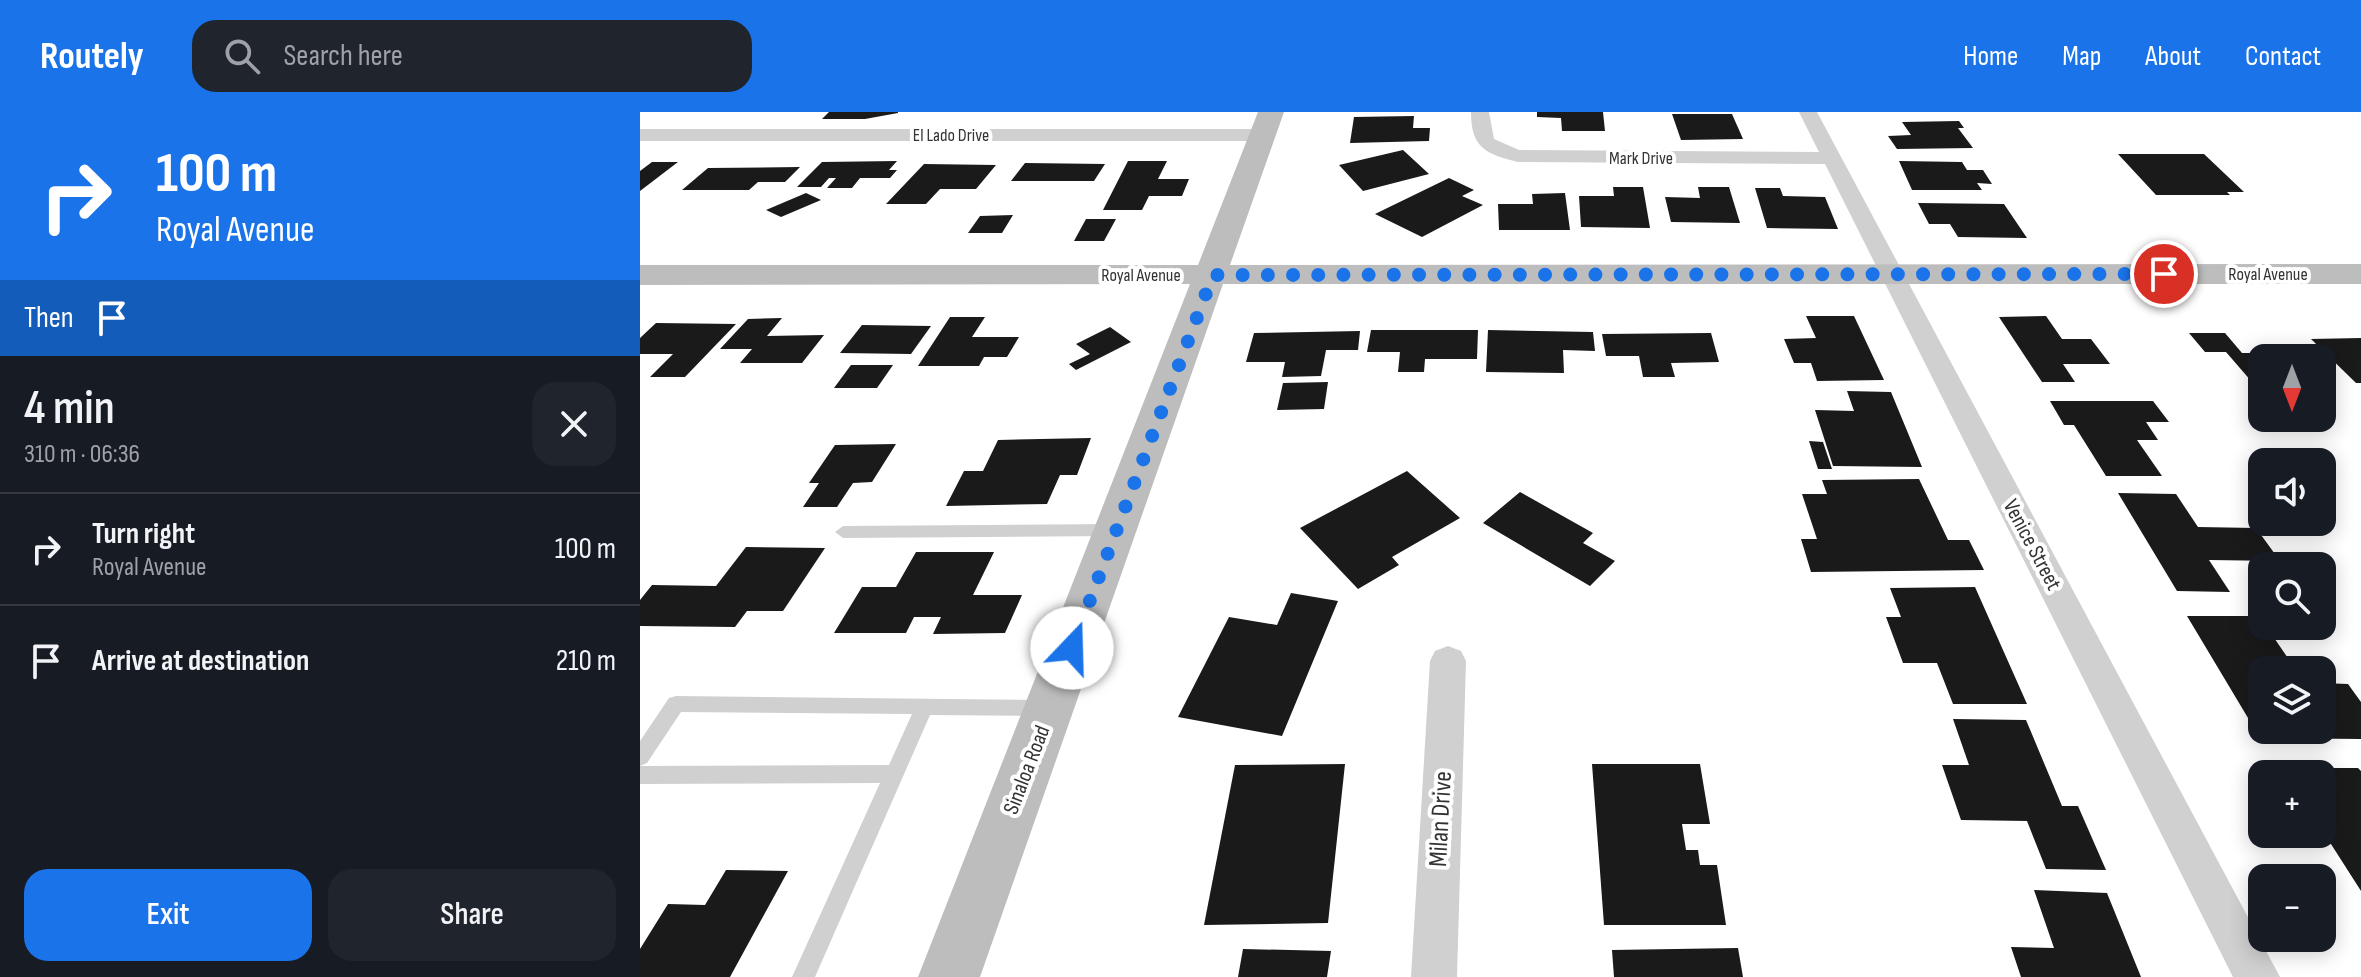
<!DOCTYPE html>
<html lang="en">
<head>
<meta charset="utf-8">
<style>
  body { margin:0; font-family:"Sofia Sans Condensed",sans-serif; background:#20242c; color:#f1f3f6; height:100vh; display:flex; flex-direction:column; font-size:30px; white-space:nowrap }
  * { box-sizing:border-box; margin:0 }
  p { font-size:26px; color:#9ea1a6 }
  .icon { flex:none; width:44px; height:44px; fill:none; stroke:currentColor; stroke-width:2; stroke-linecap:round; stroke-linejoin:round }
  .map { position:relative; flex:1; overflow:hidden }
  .details { display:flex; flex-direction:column; background:#171b24; width:640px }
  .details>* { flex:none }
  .hud { background:#1a73e8; color:#fff; overflow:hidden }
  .needle { width:52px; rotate:180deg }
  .buttons { position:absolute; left:1608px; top:232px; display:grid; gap:16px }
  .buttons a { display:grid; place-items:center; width:88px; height:88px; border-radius:16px; background:#171b24; box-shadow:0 4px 20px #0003; font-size:40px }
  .pin { position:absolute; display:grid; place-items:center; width:68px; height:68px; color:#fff; margin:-34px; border:4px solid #fff; border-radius:50%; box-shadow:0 2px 8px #0007 }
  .me { position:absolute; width:88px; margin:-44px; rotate:21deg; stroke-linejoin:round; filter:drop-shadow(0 0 6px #0008) }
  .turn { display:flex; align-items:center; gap:28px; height:168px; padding:0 24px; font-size:36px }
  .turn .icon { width:104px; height:104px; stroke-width:2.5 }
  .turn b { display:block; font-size:56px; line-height:68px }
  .then { display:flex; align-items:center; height:76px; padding:0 24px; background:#0003; gap:16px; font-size:30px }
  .round { display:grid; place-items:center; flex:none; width:84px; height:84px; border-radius:24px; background:#20242c }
  .summary { display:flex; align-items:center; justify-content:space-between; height:136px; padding:0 24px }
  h1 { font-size:48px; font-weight:600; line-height:60px }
  .cta { display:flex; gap:16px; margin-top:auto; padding:16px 24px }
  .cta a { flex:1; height:92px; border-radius:24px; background:#1a73e8; color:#fff; font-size:32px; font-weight:600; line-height:92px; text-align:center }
  .cta a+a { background:#20242c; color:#f1f3f6 }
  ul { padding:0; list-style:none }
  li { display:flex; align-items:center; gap:24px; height:112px; padding:0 24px; border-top:2px solid #363941 }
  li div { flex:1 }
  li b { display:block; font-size:30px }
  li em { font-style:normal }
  header { display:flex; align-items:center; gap:48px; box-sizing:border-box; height:112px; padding:0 40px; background:#1a73e8; color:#fff }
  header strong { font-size:38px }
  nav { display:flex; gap:44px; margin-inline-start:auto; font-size:28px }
  .search { width:560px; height:72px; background:#20242c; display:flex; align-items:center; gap:20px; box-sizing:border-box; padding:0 28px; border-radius:24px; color:#9ea1a6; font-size:30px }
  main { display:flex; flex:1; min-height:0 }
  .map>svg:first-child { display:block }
</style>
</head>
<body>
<header>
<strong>Routely</strong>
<div class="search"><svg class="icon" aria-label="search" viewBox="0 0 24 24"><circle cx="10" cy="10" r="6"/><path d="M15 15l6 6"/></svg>Search here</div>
<nav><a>Home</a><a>Map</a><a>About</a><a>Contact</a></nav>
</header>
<main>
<section class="details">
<div class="hud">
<div class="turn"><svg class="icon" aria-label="right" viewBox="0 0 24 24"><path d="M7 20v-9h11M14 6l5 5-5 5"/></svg><div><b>100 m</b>Royal Avenue</div></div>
<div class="then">Then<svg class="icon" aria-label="arrive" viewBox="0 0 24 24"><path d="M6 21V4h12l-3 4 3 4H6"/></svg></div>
</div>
<div class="summary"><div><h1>4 min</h1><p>310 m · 06:36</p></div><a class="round"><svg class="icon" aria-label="close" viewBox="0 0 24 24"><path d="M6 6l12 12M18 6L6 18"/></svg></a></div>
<ul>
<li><svg class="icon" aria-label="right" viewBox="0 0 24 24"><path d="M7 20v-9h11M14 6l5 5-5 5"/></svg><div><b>Turn right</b><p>Royal Avenue</p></div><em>100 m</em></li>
<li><svg class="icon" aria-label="arrive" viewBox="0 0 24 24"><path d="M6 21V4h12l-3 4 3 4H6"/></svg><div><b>Arrive at destination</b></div><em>210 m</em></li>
</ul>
<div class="cta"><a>Exit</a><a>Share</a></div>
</section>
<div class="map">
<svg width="1721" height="865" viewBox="0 0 1721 865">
  <rect width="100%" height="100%" fill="#fff"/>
  <g fill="#1a1a1a">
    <polygon points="189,0 258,0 258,1 225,7 182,7"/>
    <polygon points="897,0 963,0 965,19 922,19 921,6 897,5"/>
    <polygon points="1032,2 1092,2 1103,27 1041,28"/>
    <polygon points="774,4 773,16 790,16 789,29 710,31 714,5"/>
    <polygon points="1319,9 1324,16 1318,16 1333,36 1257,37 1248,24 1271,23 1262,10"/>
    <polygon points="763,38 789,62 723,79 699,53"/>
    <polygon points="1478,42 1564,42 1604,80 1587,80 1590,83 1516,83"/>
    <polygon points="257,49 249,58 257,58 250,66 220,66 212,76 187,76 196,66 189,66 181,75 157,75 182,50"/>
    <polygon points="488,49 527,49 518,67 549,67 542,84 509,84 502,98 463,98"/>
    <polygon points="1259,49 1322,50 1327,58 1343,58 1352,72 1337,71 1342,78 1272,78"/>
    <polygon points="12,50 38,50 0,79 0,59"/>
    <polygon points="385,51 465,52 454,69 371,69"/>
    <polygon points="284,52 356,53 336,77 300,77 286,92 246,92"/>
    <polygon points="160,55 145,70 118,70 109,78 42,78 68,56"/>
    <polygon points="809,66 834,78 822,84 843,93 782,125 735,102"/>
    <polygon points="973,75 1003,75 1010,116 941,115 939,84 974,84"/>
    <polygon points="1058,75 1089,75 1100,111 1031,110 1025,85 1060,86"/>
    <polygon points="1115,76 1140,76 1143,84 1185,85 1198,117 1127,116"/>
    <polygon points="166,81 181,88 141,105 126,98"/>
    <polygon points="925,81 930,118 859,118 858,92 893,92 892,82"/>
    <polygon points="1278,91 1364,92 1387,126 1318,125 1310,112 1289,112"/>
    <polygon points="373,103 362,121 328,121 340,104"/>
    <polygon points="446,107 476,107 464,129 434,129"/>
    <polygon points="1166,204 1214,204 1244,268 1177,269 1171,251 1154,251 1144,227 1176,226"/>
    <polygon points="1406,204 1422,227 1451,227 1470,252 1423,252 1435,270 1402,270 1359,205"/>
    <polygon points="310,205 345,205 332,225 379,225 367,245 344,245 339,254 278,254"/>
    <polygon points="142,206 127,224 184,223 162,251 100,251 112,237 80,237 108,207"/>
    <polygon points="16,211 96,212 45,265 10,265 33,242 0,242 0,226"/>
    <polygon points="222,213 291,214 271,242 200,241"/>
    <polygon points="470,215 491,230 436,258 429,252 450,242 436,232"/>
    <polygon points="731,218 838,218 837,247 785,247 784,260 758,260 760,240 727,240"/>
    <polygon points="848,218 953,220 955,239 923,238 924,261 846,260"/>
    <polygon points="720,219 718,238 686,238 681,264 642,265 645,250 606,250 614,221"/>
    <polygon points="1071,221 1079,250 1031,251 1035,265 1003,265 999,244 966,244 962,222"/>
    <polygon points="1549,221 1585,221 1602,241 1660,241 1665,246 1622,246 1622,270 1612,270 1586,240 1565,240"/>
    <polygon points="1721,226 1721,271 1716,271 1671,227"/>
    <polygon points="211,253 253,253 237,276 194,276"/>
    <polygon points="688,270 684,297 637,298 643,271"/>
    <polygon points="1207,279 1251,280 1282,355 1193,354 1175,298 1214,299"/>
    <polygon points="1410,289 1513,289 1529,310 1506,310 1518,328 1497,328 1522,364 1466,364 1434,313 1424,313"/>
    <polygon points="451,326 437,363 420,363 407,392 306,394 324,359 343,359 358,328"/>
    <polygon points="1169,329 1183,330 1192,357 1178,357"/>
    <polygon points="256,332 232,370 213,371 197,395 163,395 179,371 169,371 195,333"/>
    <polygon points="767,359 820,406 752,445 759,453 718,477 660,416"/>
    <polygon points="1279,367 1308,428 1329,428 1344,458 1171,460 1161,427 1177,427 1162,382 1187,382 1182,368"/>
    <polygon points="880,380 953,421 943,431 975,449 950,474 843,411"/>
    <polygon points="1478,381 1536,382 1558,415 1616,416 1640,449 1569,448 1590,480 1537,479"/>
    <polygon points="106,435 185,436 143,499 107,499 95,515 0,514 0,488 12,473 76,474"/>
    <polygon points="276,440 354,440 333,483 382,483 365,521 293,522 301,505 274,505 266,521 194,521 222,475 256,475"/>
    <polygon points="1335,475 1387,592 1313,592 1297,551 1263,551 1246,505 1261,505 1250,476"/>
    <polygon points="651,481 698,489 642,624 538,605 589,505 637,513"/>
    <polygon points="1547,504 1619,504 1622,514 1626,514 1656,558 1622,558 1622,618 1682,618 1682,571 1708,572 1721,590 1721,627 1620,626"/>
    <polygon points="1313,607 1386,608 1422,694 1438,694 1466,758 1406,757 1387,709 1321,708 1302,653 1329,653"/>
    <polygon points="705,652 688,811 564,813 595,653"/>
    <polygon points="952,652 1060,652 1070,712 1042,712 1046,738 1058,738 1060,753 1077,753 1086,813 964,813"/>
    <polygon points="1642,656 1718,656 1721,659 1721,779 1682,718 1682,662 1646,662"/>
    <polygon points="86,758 148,759 90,865 0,865 0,837 28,792 65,793"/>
    <polygon points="1394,778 1467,781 1501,865 1381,865 1371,835 1414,836"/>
    <polygon points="1098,836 1103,865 974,865 972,838"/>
    <polygon points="603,837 691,839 687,865 598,865"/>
  </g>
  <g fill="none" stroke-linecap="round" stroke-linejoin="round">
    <g fill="#d0d0d0" fill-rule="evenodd">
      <polygon points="476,412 484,418 476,424 203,426 195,420 203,414"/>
      <polygon points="36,584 406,588 413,590 415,596 413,602 406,604 290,603 175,865 152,865 240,671 0,672 0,654 249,653 272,602 41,600 7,651 0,654 0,629 29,586"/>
    </g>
    <g fill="#d0d0d0" fill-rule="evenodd">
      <path d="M831,0H849L854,27L879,38L1179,40L1159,0H1177L1640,865H1593L1185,52L878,50C846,42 831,36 831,0Z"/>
      <polygon points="0,17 623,17 633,23 623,29 0,29"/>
      <polygon points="808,534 821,539 826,549 817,865 771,865 790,549 795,539"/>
    </g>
    <polygon fill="#bdbdbd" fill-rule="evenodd" points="618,0 644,0 590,153 1721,152 1721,172 583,172 340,865 278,865 550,172 0,173 0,153 558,153"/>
  </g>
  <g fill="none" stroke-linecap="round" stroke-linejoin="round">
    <polyline stroke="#1a73e8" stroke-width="14" stroke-dasharray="0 25.2" points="432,536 573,163 1524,162"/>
  </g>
  <g text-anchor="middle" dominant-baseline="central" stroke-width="8" stroke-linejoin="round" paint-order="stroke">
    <g font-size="18" fill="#333" stroke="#fff">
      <text x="311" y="23">El Lado Drive</text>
      <text x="1001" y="46">Mark Drive</text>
      <text x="1628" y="162">Royal Avenue</text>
      <text x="501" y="163">Royal Avenue</text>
    </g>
    <g font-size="22" fill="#333" stroke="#fff">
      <text transform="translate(1392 433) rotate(62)">Venice Street</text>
      <text transform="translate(387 658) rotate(-69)">Sinaloa Road</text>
    </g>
    <g font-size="26" fill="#333" stroke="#fff">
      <text transform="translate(801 707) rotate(-87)">Milan Drive</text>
    </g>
  </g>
</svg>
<div class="buttons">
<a><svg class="needle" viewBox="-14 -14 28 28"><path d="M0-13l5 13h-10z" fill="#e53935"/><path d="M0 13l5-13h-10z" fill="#9ea1a6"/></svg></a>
<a><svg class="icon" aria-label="sound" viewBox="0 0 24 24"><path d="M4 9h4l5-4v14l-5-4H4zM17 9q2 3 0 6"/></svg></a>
<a><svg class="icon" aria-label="search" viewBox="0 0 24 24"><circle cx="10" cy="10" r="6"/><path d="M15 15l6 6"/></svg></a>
<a><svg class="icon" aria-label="layers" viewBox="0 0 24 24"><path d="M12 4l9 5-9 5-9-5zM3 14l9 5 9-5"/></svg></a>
<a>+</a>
<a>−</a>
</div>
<div class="pin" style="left:1524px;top:162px;background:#d93025"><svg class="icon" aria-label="arrive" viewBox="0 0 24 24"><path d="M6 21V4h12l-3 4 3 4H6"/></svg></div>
<svg class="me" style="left:432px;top:536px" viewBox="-20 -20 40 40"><circle r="19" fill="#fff"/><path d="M0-13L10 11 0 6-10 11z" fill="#1a73e8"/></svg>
</div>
</main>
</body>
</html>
